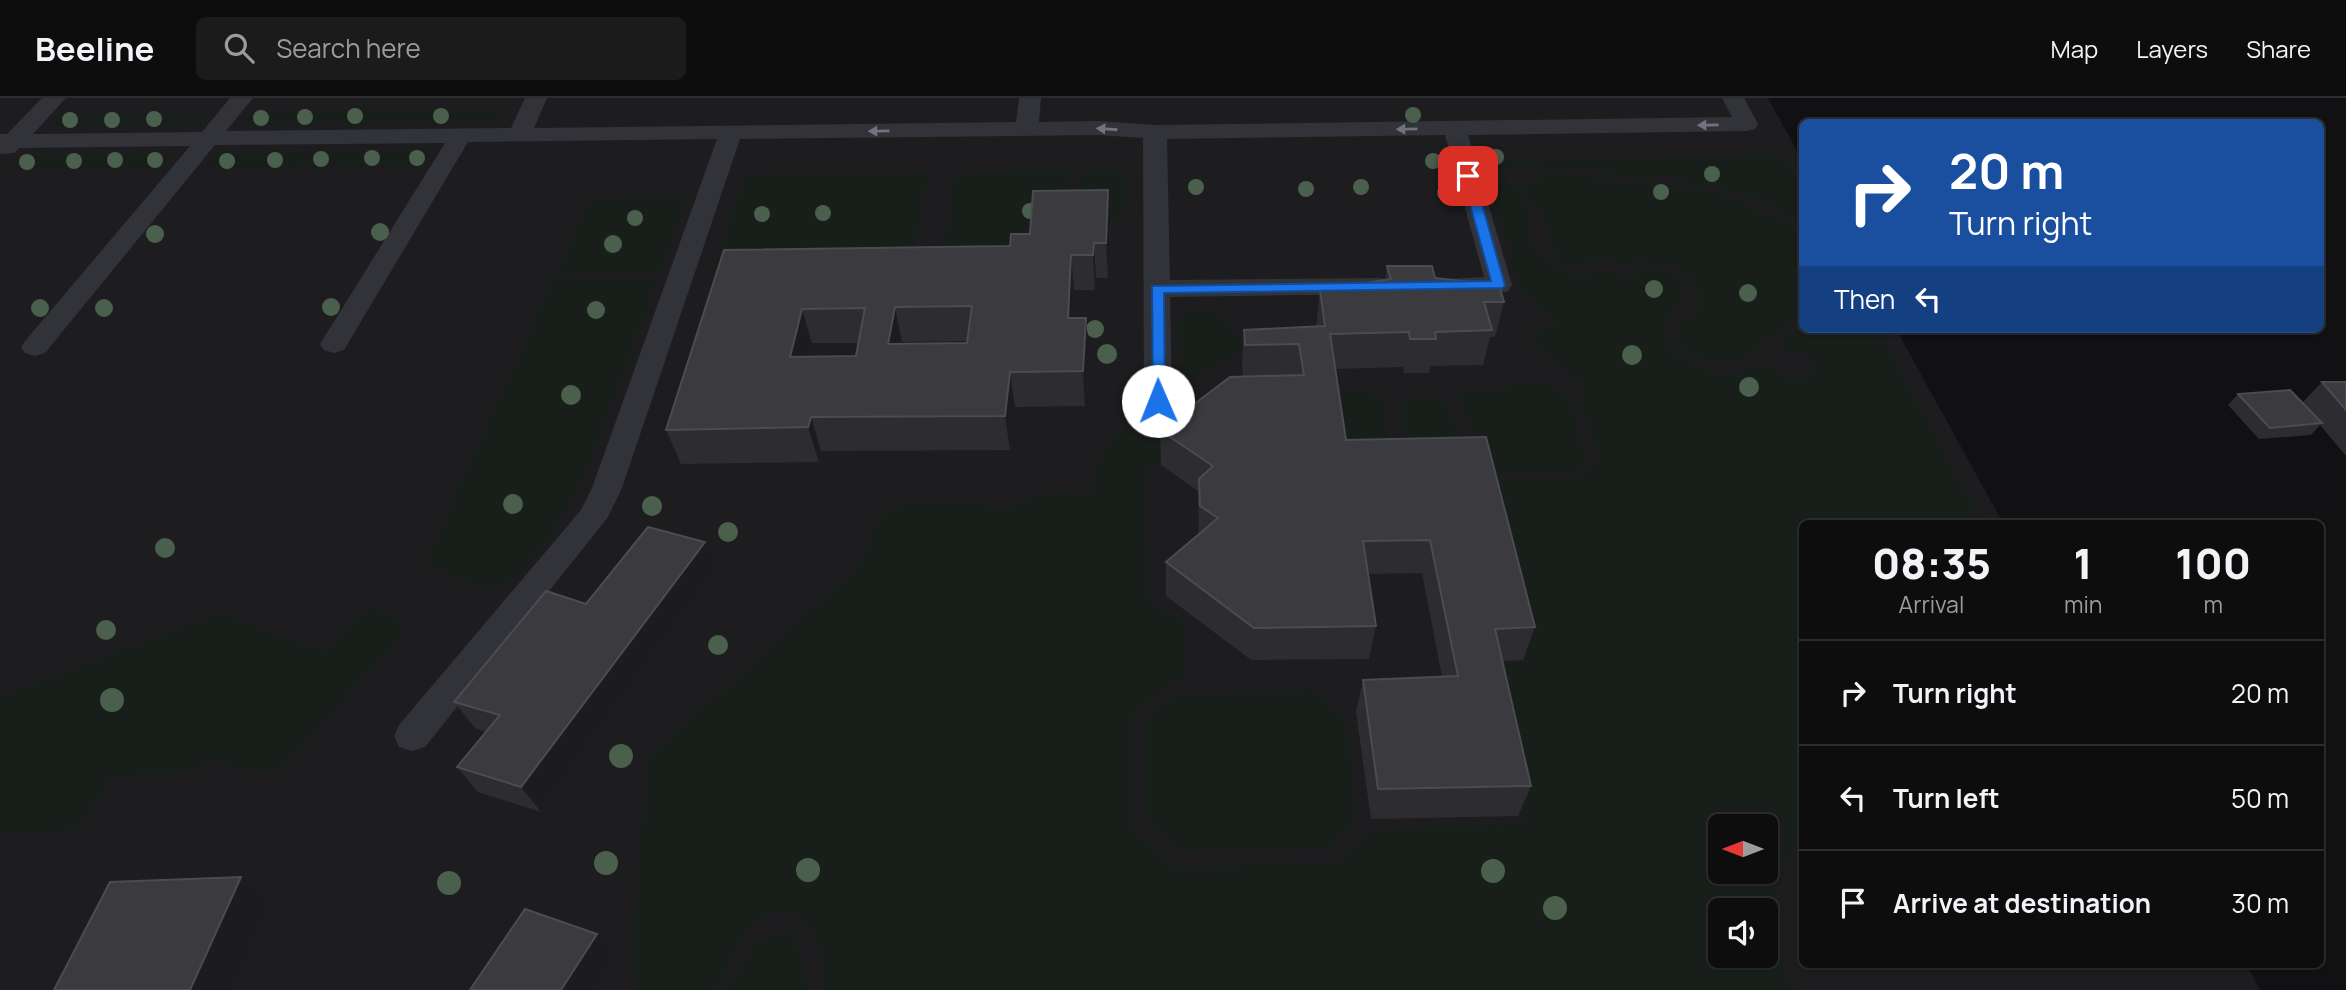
<!DOCTYPE html>
<html lang="en">
<head>
<meta charset="utf-8">
<style>
  body { margin:0; font-family:Manrope,sans-serif; background:#1b1b1c; color:#f1f3f6; height:100vh; display:flex; flex-direction:column; font-size:26px; white-space:nowrap }
  * { box-sizing:border-box; margin:0 }
  p { font-size:23px; color:#9a9c9e }
  .icon { flex:none; width:38px; height:38px; fill:none; stroke:currentColor; stroke-width:2; stroke-linecap:round; stroke-linejoin:round }
  .map { position:relative; flex:1; overflow:hidden }
  .details { position:absolute; left:1799px; top:422px; width:525px; height:448px; display:flex; flex-direction:column; background:#0d0d0e; border-radius:10px; box-shadow:0 2px 5px #0004,0 0 0 2px #2d2d2e }
  .details>* { flex:none }
  .top-card { position:absolute; left:1799px; top:21px; width:525px; height:214px; border-radius:10px; box-shadow:0 2px 5px #0004,0 0 0 2px #2d2d2e; background:#1a4fa0; color:#fff; overflow:hidden }
  .needle { width:46px; rotate:270deg }
  .tools { position:absolute; left:1708px; top:716px; display:grid; gap:14px }
  .tools a { display:grid; place-items:center; width:70px; height:70px; border-radius:10px; background:#0d0d0e; box-shadow:0 2px 5px #0004,0 0 0 2px #2d2d2e; font-size:35px }
  .pin { position:absolute; display:grid; place-items:center; width:60px; height:60px; color:#fff; margin:-30px; border-radius:14px; box-shadow:0 4px 10px #0006 }
  .me { position:absolute; width:77px; margin:-38px; rotate:359deg; stroke-linejoin:round; filter:drop-shadow(0 0 5px #0008) }
  .turn { display:flex; align-items:center; gap:24px; height:147px; padding:0 35px; font-size:32px }
  .turn .icon { width:91px; height:91px; stroke-width:2.5 }
  .turn b { display:block; font-size:49px; line-height:60px }
  .then { display:flex; align-items:center; height:66px; padding:0 35px; background:#0003; gap:14px; font-size:26px }
  .eta { display:flex; justify-content:space-evenly; align-items:center; height:119px; text-align:center }
  .eta b { font-size:42px; font-weight:800; line-height:49px }
  ul { padding:0; list-style:none }
  li { display:flex; align-items:center; gap:21px; height:105px; padding:0 35px; border-top:2px solid #2d2d2e }
  li div { flex:1 }
  li b { display:block; font-size:26px }
  li em { font-style:normal }
  header { display:flex; align-items:center; gap:42px; box-sizing:border-box; height:98px; padding:0 35px; background:#0d0d0e; border-bottom:2px solid #2d2d2e }
  header strong { font-size:33px }
  nav { display:flex; gap:38px; margin-inline-start:auto; font-size:24px }
  .search { width:490px; height:63px; background:#1b1b1c; display:flex; align-items:center; gap:18px; box-sizing:border-box; padding:0 24px; border-radius:10px; color:#9a9c9e; font-size:26px }
  .map>svg:first-child { display:block }
</style>
</head>
<body>
<header>
<strong>Beeline</strong>
<div class="search"><svg class="icon" aria-label="search" viewBox="0 0 24 24"><circle cx="10" cy="10" r="6"/><path d="M15 15l6 6"/></svg>Search here</div>
<nav><a>Map</a><a>Layers</a><a>Share</a></nav>
</header>
<div class="map">
<svg width="2346" height="892" viewBox="0 0 2346 892">
  <rect width="100%" height="100%" fill="#111113"/>
  <path fill="#1d1d20" fill-rule="evenodd" d="M0,0H1768L1802,62V231H1896L2003,425H1802V866H2246L2260,892H0ZM1720,728H1766V774H1720ZM1720,812H1766V858H1720Z"/>
  <g fill="#181e19" fill-rule="evenodd">
    <polygon points="500,13 503,14 497,23 489,25 246,27 242,25 255,14"/>
    <polygon points="67,15 203,15 207,16 192,27 52,28 60,18"/>
    <path d="M1481,48C1494,47 1498,50 1505,60L1784,57L1802,92V130C1770,99 1729,90 1685,84C1675,76 1663,74 1652,81L1528,67H1514L1497,73L1487,68Z"/>
    <polygon points="420,54 429,58 423,67 207,70 214,60 225,56"/>
    <polygon points="166,57 168,60 161,70 7,71 19,60 26,58"/>
    <polygon points="1070,72 1066,123 1026,123 1022,169 942,159 955,75"/>
    <polygon points="1080,72 1125,72 1125,122 1077,122"/>
    <path d="M1539,73L1706,92L1738,99C1748,115 1765,110 1778,118C1787,124 1795,134 1802,142V212C1764,241 1744,283 1690,256C1678,250 1674,235 1676,223L1681,220H1692L1697,214V190L1689,178L1679,172L1646,163L1618,166L1608,161L1584,164L1577,170C1553,168 1553,147 1546,129C1541,114 1530,102 1522,89L1539,81Z"/>
    <polygon points="925,74 929,76 913,161 901,170 712,174 743,81 749,77"/>
    <path d="M1501,82C1518,85 1528,114 1535,128L1528,133L1531,149C1543,155 1546,164 1557,170C1572,180 1589,175 1606,174C1615,174 1624,178 1634,177L1640,170C1657,171 1685,174 1684,196C1676,208 1664,218 1664,234C1666,269 1734,285 1758,266L1771,267L1779,279L1805,282L1815,268L1804,255L1784,253L1781,242L1802,229V231H1878L1983,425H1802V740L1795,747L1767,814L1793,892H824C825,849 801,780 750,830C737,844 725,875 715,892H635L634,838L646,663L854,472L868,449L875,421C901,402 937,399 969,403C981,404 994,411 1006,411C1016,410 1026,400 1036,397C1053,392 1072,395 1090,395L1095,366L1119,331L1137,337L1212,323L1146,374L1150,504L1183,526L1185,582L1170,584L1133,619V731L1175,769L1336,765L1372,731L1525,726L1490,567L1529,565L1498,434L1497,383L1581,380L1599,363L1578,295L1586,290L1526,238L1557,225L1519,190L1490,87ZM1720,728H1766V774H1720ZM1720,812H1766V858H1720Z"/>
    <polygon points="689,97 660,175 556,176 591,98"/>
    <path d="M658,180L586,376C567,413 532,476 492,493L425,468L426,462L553,182Z"/>
    <polygon points="1195,210 1220,215 1250,249 1205,276 1180,277 1179,218"/>
    <polygon points="1543,284 1569,299 1586,361 1572,375 1493,377 1478,340 1455,297 1511,287"/>
    <polygon points="1334,291 1389,299 1386,340 1387,371 1348,371"/>
    <polygon points="1442,299 1463,340 1401,365 1402,300"/>
    <polygon points="370,509 396,520 403,535 276,677 206,663 194,674 110,678 80,732 0,735 0,599 219,515 324,554"/>
    <polygon points="1311,591 1346,622 1358,718 1330,750 1183,754 1145,723 1145,623 1177,595"/>
    <path d="M785,834C803,844 805,873 807,892H726L758,841Z"/>
  </g>
  <g fill="none" stroke-linecap="round" stroke-linejoin="round">
    <path fill="#323338" fill-rule="evenodd" d="M42,0H66L33,36L202,34L230,0H253L226,33L511,30L525,0H547L534,30L1016,24L1019,0H1041L1039,24L1098,23L1155,27L1732,19L1722,0H1744L1758,26L1755,31L1747,33L1468,37L1512,187L1508,193C1490,198 1465,198 1447,193L1443,187L1447,181L1484,179L1445,37L1167,41L1170,182L1380,180L1389,182L1393,188L1389,194L1380,196L1170,199L1172,303L1168,310L1158,313L1148,310L1144,303L1143,40L1098,37L740,41L622,390L608,419L425,649L412,653L399,649L394,638L399,627L581,412L592,390L717,41L468,44L344,252L334,255L324,252L320,246L445,45L215,47L45,255L35,258L25,255L21,249L25,243L190,48L19,50L14,55L0,56V36H7Z"/>
  </g>
  <g fill="#4b5f4d">
    <circle cx="1413" cy="17" r="8"/>
    <circle cx="355" cy="18" r="8"/>
    <circle cx="441" cy="18" r="8"/>
    <circle cx="305" cy="19" r="8"/>
    <circle cx="261" cy="20" r="8"/>
    <circle cx="154" cy="21" r="8"/>
    <circle cx="70" cy="22" r="8"/>
    <circle cx="112" cy="22" r="8"/>
    <circle cx="1496" cy="59" r="8"/>
    <circle cx="372" cy="60" r="8"/>
    <circle cx="417" cy="60" r="8"/>
    <circle cx="321" cy="61" r="8"/>
    <circle cx="115" cy="62" r="8"/>
    <circle cx="155" cy="62" r="8"/>
    <circle cx="275" cy="62" r="8"/>
    <circle cx="74" cy="63" r="8"/>
    <circle cx="227" cy="63" r="8"/>
    <circle cx="1433" cy="63" r="8"/>
    <circle cx="27" cy="64" r="8"/>
    <circle cx="1712" cy="76" r="8"/>
    <circle cx="1196" cy="89" r="8"/>
    <circle cx="1361" cy="89" r="8"/>
    <circle cx="1306" cy="91" r="8"/>
    <circle cx="1661" cy="94" r="8"/>
    <circle cx="1445" cy="95" r="8"/>
    <circle cx="1030" cy="113" r="8"/>
    <circle cx="823" cy="115" r="8"/>
    <circle cx="762" cy="116" r="8"/>
    <circle cx="635" cy="120" r="8"/>
    <circle cx="380" cy="134" r="9"/>
    <circle cx="155" cy="136" r="9"/>
    <circle cx="613" cy="146" r="9"/>
    <circle cx="1654" cy="191" r="9"/>
    <circle cx="1748" cy="195" r="9"/>
    <circle cx="331" cy="209" r="9"/>
    <circle cx="40" cy="210" r="9"/>
    <circle cx="104" cy="210" r="9"/>
    <circle cx="596" cy="212" r="9"/>
    <circle cx="1095" cy="231" r="9"/>
    <circle cx="1107" cy="256" r="10"/>
    <circle cx="1632" cy="257" r="10"/>
    <circle cx="1749" cy="289" r="10"/>
    <circle cx="571" cy="297" r="10"/>
    <circle cx="513" cy="406" r="10"/>
    <circle cx="652" cy="408" r="10"/>
    <circle cx="728" cy="434" r="10"/>
    <circle cx="165" cy="450" r="10"/>
    <circle cx="106" cy="532" r="10"/>
    <circle cx="718" cy="547" r="10"/>
    <circle cx="112" cy="602" r="12"/>
    <circle cx="621" cy="658" r="12"/>
    <circle cx="606" cy="765" r="12"/>
    <circle cx="808" cy="772" r="12"/>
    <circle cx="1493" cy="773" r="12"/>
    <circle cx="449" cy="785" r="12"/>
    <circle cx="1555" cy="810" r="12"/>
  </g>
  <g fill="#2d2d31" fill-rule="evenodd">
    <path d="M1110,127L1108,180H1096L1095,192H1074L1072,220H1086L1089,255L1085,308L1015,309L1010,352L821,353L819,364L681,366L666,332L724,152L1010,148L1030,136ZM968,243L967,245L902,246V244ZM812,245H858L856,258L809,259Z"/>
    <polygon points="1387,168 1435,180 1504,204 1495,239 1490,239 1483,267 1430,268 1429,275 1404,275 1403,269 1335,271 1346,342 1535,529 1523,562 1502,563 1531,688 1518,718 1371,721 1356,614 1363,582 1442,579 1422,475 1368,476 1376,528 1369,561 1251,562 1166,498 1166,464 1199,437 1198,393 1161,367 1160,332 1243,279 1242,267 1244,232 1316,229 1320,192 1385,182"/>
    <polygon points="2322,284 2346,284 2346,358 2320,327 2311,337 2259,341 2228,307 2238,296 2302,305"/>
    <polygon points="717,472 541,714 478,694 457,669 486,634 475,630 454,604 586,506"/>
  </g>
  <g fill="#1c1c1f">
    <polygon points="1108,92 1110,127 1108,180 1106,145"/>
    <polygon points="1094,145 1096,180 1095,192 1093,157"/>
    <polygon points="1071,157 1074,192 1071,255 1068,220"/>
    <polygon points="895,209 902,244 895,281 888,246"/>
    <polygon points="802,211 812,245 801,294 790,259"/>
    <polygon points="1086,220 1089,255 1085,308 1083,273"/>
    <polygon points="1010,274 1015,309 1010,352 1005,318"/>
    <polygon points="811,319 821,353 819,364 808,329"/>
    <polygon points="705,444 717,472 541,714 521,689"/>
    <polygon points="241,779 271,803 232,892 190,892"/>
    <polygon points="597,836 615,859 595,892 561,892"/>
  </g>
  <g fill="#3a3a3f" stroke="#4a4c51" stroke-width="2" fill-rule="evenodd">
    <path d="M1108,92L1106,145H1094L1093,157H1071L1068,220H1086L1083,273L1010,274L1005,318L811,319L808,329L666,332L724,152L1010,148L1011,136H1030L1033,93ZM972,208L967,245L888,246L895,209ZM865,210L856,258L790,259L802,211Z"/>
    <polygon points="1387,168 1432,168 1435,180 1499,187 1504,204 1484,204 1492,232 1435,234 1436,241 1410,241 1409,234 1330,236 1346,342 1486,339 1535,529 1495,531 1531,688 1378,691 1363,582 1458,578 1430,442 1363,443 1376,528 1254,530 1166,464 1218,420 1200,408 1199,381 1213,368 1160,332 1230,279 1304,277 1299,246 1245,247 1244,232 1325,228 1320,192 1391,181"/>
    <polygon points="2322,284 2346,284 2346,312"/>
    <polygon points="2290,292 2322,325 2270,330 2238,296"/>
    <polygon points="648,429 705,444 521,689 457,669 500,617 454,604 546,493 586,506"/>
    <polygon points="241,779 190,892 54,892 110,784"/>
    <polygon points="525,811 597,836 561,892 470,892"/>
  </g>
  <defs><path id="oneway-solid" d="M-6-.8H1V-3.2L6.5 0L1 3.2V.8H-6Z" transform="scale(1.75)"/></defs>
  <g fill="#70737c">
    <use href="#oneway-solid" transform="translate(1708 27) rotate(179)"/>
    <use href="#oneway-solid" transform="translate(1107 31) rotate(-176)"/>
    <use href="#oneway-solid" transform="translate(1407 31) rotate(179)"/>
    <use href="#oneway-solid" transform="translate(879 33) rotate(179)"/>
  </g>
  <polygon fill="#1a73e8" stroke="#114b97" stroke-width="2" points="1468,74 1474,78 1505,187 1503,190 1164,195 1165,303 1163,306 1153,306 1152,188 1491,183 1462,78"/>
</svg>
<div class="tools">
<a><svg class="needle" viewBox="-14 -14 28 28"><path d="M0-13l5 13h-10z" fill="#e53935"/><path d="M0 13l5-13h-10z" fill="#9a9c9e"/></svg></a>
<a><svg class="icon" aria-label="sound" viewBox="0 0 24 24"><path d="M4 9h4l5-4v14l-5-4H4zM17 9q2 3 0 6"/></svg></a>
</div>
<div class="pin" style="left:1468px;top:78px;background:#d93025"><svg class="icon" aria-label="arrive" viewBox="0 0 24 24"><path d="M6 21V4h12l-3 4 3 4H6"/></svg></div>
<svg class="me" style="left:1158px;top:303px" viewBox="-20 -20 40 40"><circle r="19" fill="#fff"/><path d="M0-13L10 11 0 6-10 11z" fill="#1a73e8"/></svg>
<div class="top-card">
<div class="turn"><svg class="icon" aria-label="right" viewBox="0 0 24 24"><path d="M7 20v-9h11M14 6l5 5-5 5"/></svg><div><b>20 m</b>Turn right</div></div>
<div class="then">Then<svg class="icon" aria-label="left" viewBox="0 0 24 24"><path d="M17 20v-9H6M10 6l-5 5 5 5"/></svg></div>
</div>
<section class="details">
<div class="eta">
<div><b>08:35</b><p>Arrival</p></div>
<div><b>1</b><p>min</p></div>
<div><b>100</b><p>m</p></div>
</div>
<ul>
<li><svg class="icon" aria-label="right" viewBox="0 0 24 24"><path d="M7 20v-9h11M14 6l5 5-5 5"/></svg><div><b>Turn right</b></div><em>20 m</em></li>
<li><svg class="icon" aria-label="left" viewBox="0 0 24 24"><path d="M17 20v-9H6M10 6l-5 5 5 5"/></svg><div><b>Turn left</b></div><em>50 m</em></li>
<li><svg class="icon" aria-label="arrive" viewBox="0 0 24 24"><path d="M6 21V4h12l-3 4 3 4H6"/></svg><div><b>Arrive at destination</b></div><em>30 m</em></li>
</ul>
</section>
</div>
</body>
</html>
